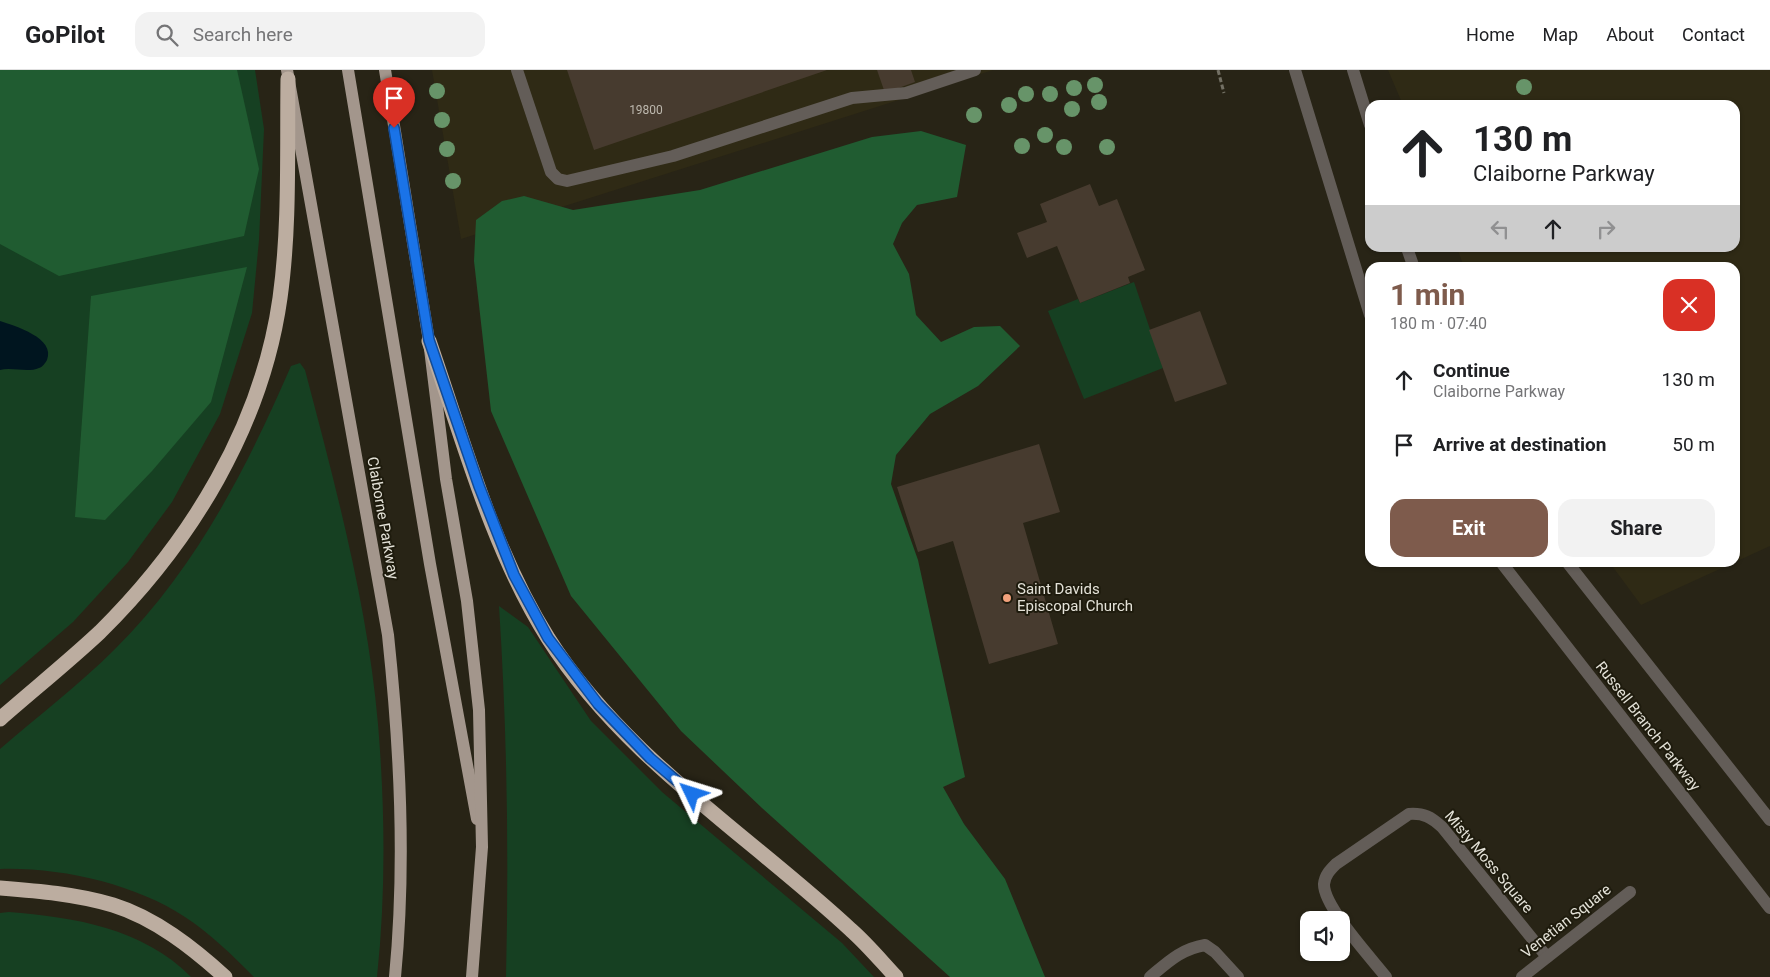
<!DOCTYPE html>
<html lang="en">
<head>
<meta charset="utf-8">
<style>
  body { margin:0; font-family:Roboto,sans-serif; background:#f2f2f2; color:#202124; height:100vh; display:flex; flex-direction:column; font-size:19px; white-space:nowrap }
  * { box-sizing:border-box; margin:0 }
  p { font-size:16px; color:#757577 }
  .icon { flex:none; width:28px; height:28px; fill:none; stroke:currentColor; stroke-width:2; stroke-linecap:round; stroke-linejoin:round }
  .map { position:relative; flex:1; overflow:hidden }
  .drawer { position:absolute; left:1365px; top:192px; width:375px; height:305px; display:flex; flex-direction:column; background:#fff; border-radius:15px; box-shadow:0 1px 4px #0004 }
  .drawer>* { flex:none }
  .top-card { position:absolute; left:1365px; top:30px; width:375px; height:152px; border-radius:15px; box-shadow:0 1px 4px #0004; background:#fff; color:#202124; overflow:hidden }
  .tools { position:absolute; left:1300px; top:841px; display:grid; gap:10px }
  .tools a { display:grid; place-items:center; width:50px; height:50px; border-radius:10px; background:#fff; box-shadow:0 1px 4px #0004; font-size:25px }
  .pin { position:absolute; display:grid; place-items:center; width:42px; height:42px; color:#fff; margin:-51px -21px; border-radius:50% 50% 50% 0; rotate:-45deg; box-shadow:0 0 5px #0007 }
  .pin .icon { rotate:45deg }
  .me { position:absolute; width:55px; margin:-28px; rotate:311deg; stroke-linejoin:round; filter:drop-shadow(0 0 4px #0008) }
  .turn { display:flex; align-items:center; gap:18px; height:105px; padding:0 25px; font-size:22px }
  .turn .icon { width:65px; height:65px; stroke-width:2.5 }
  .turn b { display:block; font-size:35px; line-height:42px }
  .lanes { display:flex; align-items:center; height:48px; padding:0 25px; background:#0003; justify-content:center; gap:25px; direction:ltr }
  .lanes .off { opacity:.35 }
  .round { display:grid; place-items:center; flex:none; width:52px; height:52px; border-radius:15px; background:#f2f2f2 }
  .overview { display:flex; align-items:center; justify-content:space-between; height:85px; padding:0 25px }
  h1 { font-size:30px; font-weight:700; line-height:38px; color:#7e5b4c }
  .primary-button { display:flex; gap:10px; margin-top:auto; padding:10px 25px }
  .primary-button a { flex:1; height:58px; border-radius:15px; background:#7e5b4c; color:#fff; font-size:20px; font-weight:700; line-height:58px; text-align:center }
  .primary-button a+a { background:#f2f2f2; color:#202124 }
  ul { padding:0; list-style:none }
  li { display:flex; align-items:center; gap:15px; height:65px; padding:0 25px }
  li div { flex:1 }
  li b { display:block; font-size:19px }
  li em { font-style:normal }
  header { display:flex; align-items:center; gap:30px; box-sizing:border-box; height:70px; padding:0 25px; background:#fff; border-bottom:1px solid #e0e0e0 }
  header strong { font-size:24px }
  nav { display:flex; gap:28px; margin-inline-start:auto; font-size:18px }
  .search { width:350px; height:45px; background:#f2f2f2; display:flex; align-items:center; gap:12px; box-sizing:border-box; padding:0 18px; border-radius:15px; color:#757577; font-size:19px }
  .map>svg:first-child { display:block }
</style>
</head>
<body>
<header>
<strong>GoPilot</strong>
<div class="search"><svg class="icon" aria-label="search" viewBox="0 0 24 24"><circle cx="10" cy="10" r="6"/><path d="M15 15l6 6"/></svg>Search here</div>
<nav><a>Home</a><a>Map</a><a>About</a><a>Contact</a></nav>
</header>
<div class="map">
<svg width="1770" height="907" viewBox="0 0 1770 907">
  <rect width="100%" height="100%" fill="#282416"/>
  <g fill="#2f2a15">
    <polygon points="432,0 993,0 461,169"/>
    <polygon points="1388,0 1770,0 1770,476 1735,492 1735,198 1464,197 1457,178 1735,178 1735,35 1403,35"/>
    <polygon points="1610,493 1733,493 1641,535"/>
  </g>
  <g fill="#164022">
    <polygon points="0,0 255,0 264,59 259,170 252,243 220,344 172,432 128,492 73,552 0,615"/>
    <polygon points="1134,212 1163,298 1084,329 1048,241 1078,229 1080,233"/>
    <path d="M300,293L305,300C335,414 368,536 378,654C385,738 386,823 377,907H254C232,885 211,864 185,847C135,814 60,797 0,799V679C38,646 79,615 114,580C196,499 246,399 291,296Z"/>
    <path d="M499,536L528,557L591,651L662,722L842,873L874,907H506C509,783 507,660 499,536Z"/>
    <path d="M9,842C73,847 143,858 191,907H0V843Z"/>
  </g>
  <g fill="#205c31">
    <polygon points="0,0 237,0 259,99 244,166 59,206 0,174"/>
    <polygon points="921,61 966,75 957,127 917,135 902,153 893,174 909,204 916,245 941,272 974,257 1000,256 1020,276 978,316 930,344 896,385 891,414 918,490 965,707 943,717 964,754 1005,809 1045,907 950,907 762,738 681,661 571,526 491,341 474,191 476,150 502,131 524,126 573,140 700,120 872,67"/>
    <polygon points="247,197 211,332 152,401 105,450 75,447 91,226"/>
  </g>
  <path fill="#00151f" d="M0,251C15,256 56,268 47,290C45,293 43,297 39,298C28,303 12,297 0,300Z"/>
  <g fill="#473b2f">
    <polygon points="567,0 827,0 594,80"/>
    <polygon points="877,0 911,0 915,12 885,23"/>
    <polygon points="1090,114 1099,136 1117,129 1145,200 1128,207 1130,213 1080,233 1057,176 1027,188 1017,163 1047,152 1040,134"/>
    <polygon points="1200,241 1227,314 1175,332 1149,260"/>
    <polygon points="1039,374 1060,442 1023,453 1058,574 989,594 953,471 918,482 897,417"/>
  </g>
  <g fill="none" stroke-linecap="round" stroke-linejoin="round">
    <polyline stroke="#737064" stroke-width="3" stroke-dasharray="5 2.5" stroke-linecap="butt" points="1218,0 1224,23"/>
    <g stroke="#635d58" stroke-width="12">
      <polyline points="517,0 551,102 558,109 567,111 673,86 852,28 906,23 975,0"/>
      <polyline points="1295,0 1370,245"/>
      <polyline points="1353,0 1370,55"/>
      <polyline points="1407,178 1414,198"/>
      <polyline points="1501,492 1770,838"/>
      <polyline points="1567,492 1770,750"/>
      <path d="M1150,907C1168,892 1181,879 1205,875L1215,882L1238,907"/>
      <path d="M1386,907C1372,889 1323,836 1324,814C1325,805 1330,800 1336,794L1409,744C1424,743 1431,747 1442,757L1547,887"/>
      <polyline points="1522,907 1630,822"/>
    </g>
    <g stroke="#a3968c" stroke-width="12">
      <path d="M287,0L388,565C400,679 406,793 395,907"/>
      <polyline points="348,0 430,494 477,749"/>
      <polyline points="385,0 429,271 446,409 467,531 479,640 482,777 472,907"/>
    </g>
    <g stroke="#bcada0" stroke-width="15">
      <path d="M429,271C463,369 492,479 548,568C624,688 749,765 851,860C867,874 881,891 896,907"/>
      <path d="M0,649C33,620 68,592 100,562C191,472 262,356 280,228C290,156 287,81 288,9"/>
      <path d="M0,818C38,821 76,824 113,835C155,848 193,878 225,907"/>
    </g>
  </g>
  <g fill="#679469">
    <circle cx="1095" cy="15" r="8"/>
    <circle cx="1524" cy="17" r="8"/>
    <circle cx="1074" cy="18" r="8"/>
    <circle cx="437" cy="21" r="8"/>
    <circle cx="1026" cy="24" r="8"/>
    <circle cx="1050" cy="24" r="8"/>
    <circle cx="1099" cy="32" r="8"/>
    <circle cx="1009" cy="35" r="8"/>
    <circle cx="1072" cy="39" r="8"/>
    <circle cx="974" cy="45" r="8"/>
    <circle cx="442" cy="50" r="8"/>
    <circle cx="1045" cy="65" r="8"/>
    <circle cx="1022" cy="76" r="8"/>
    <circle cx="1064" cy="77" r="8"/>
    <circle cx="1107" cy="77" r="8"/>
    <circle cx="447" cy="79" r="8"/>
    <circle cx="453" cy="111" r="8"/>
  </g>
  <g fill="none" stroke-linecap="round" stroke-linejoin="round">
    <defs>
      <polyline id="route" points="394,58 429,270 479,416 514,505 548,568 598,634 650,688 692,724"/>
    </defs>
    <use href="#route" stroke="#114b97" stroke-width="12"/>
    <use href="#route" stroke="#1a73e8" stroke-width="9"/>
  </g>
  <circle fill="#f1a17c" stroke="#1e1b0d" stroke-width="2" cx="1007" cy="528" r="5"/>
  <g text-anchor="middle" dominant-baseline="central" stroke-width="4" stroke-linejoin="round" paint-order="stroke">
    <g font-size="12" fill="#bdb8ae">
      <text x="646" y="40">19800</text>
    </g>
    <g font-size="15" fill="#e4e2d8" stroke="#1e1b0d">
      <text transform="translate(383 448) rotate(80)">Claiborne Parkway</text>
      <text transform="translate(1648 656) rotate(52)">Russell Branch Parkway</text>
      <text transform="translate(1489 792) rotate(50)">Misty Moss Square</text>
      <text transform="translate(1566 851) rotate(-38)">Venetian Square</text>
    </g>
    <g font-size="15" fill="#e4e2d8" stroke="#1e1b0d" text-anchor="start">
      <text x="1017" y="519">Saint Davids<tspan x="1017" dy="17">Episcopal Church</tspan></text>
    </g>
  </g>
</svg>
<div class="tools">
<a><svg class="icon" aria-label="sound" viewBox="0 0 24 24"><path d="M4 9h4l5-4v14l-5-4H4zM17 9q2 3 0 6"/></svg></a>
</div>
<div class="pin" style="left:394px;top:58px;background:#d93025"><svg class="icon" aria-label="arrive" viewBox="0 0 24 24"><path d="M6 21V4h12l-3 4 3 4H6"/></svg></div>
<svg class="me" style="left:692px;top:724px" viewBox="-20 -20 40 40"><path d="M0-17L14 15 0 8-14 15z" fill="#1a73e8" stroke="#fff" stroke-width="4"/></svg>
<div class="top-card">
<div class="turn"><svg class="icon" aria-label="ahead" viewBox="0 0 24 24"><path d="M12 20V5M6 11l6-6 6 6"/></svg><div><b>130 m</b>Claiborne Parkway</div></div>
<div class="lanes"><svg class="icon off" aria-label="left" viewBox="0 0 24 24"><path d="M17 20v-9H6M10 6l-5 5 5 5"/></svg><svg class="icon" aria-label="ahead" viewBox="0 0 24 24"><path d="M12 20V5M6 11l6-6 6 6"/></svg><svg class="icon off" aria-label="right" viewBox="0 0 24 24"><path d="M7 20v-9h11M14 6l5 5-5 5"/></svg></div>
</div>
<section class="drawer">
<div class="overview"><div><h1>1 min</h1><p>180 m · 07:40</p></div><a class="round" style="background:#d93025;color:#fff"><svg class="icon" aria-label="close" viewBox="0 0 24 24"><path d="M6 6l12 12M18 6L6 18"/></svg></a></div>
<ul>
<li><svg class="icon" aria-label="ahead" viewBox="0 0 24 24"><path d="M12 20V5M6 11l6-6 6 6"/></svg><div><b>Continue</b><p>Claiborne Parkway</p></div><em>130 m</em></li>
<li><svg class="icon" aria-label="arrive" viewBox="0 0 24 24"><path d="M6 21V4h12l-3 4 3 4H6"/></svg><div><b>Arrive at destination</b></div><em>50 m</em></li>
</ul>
<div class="primary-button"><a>Exit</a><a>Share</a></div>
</section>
</div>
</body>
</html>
